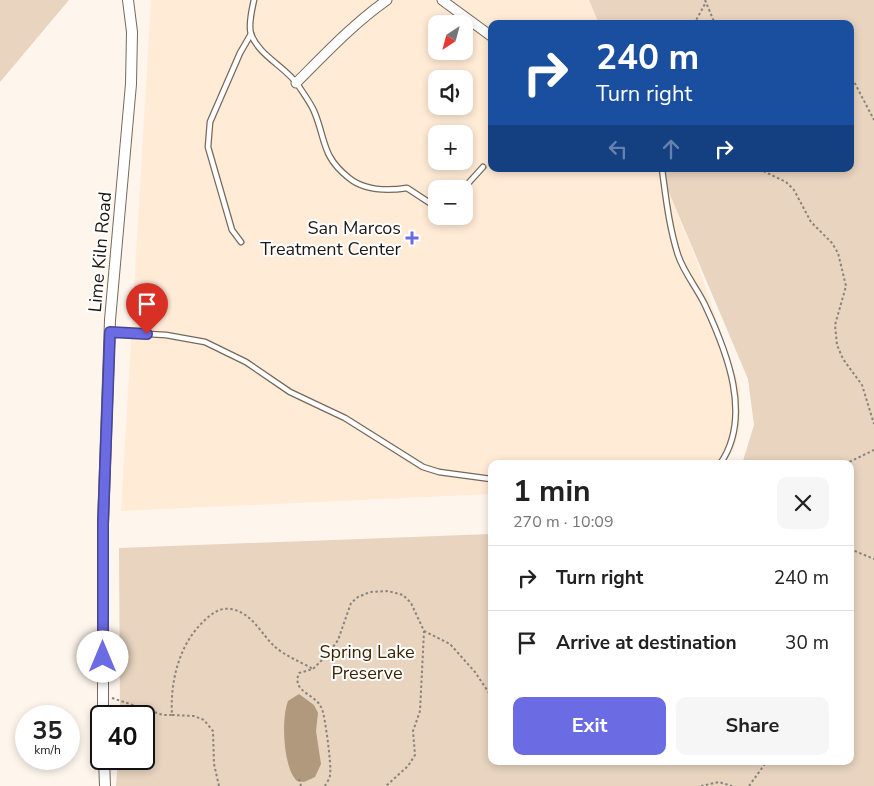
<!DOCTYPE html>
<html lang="en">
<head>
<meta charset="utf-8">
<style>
  body { margin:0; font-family:"Nunito Sans",sans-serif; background:#f6f6f6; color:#222; height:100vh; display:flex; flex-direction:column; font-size:19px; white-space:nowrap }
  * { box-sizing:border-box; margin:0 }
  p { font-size:16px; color:#767676 }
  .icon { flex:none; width:28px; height:28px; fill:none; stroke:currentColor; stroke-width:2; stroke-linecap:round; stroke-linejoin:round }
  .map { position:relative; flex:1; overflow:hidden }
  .side { position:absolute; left:488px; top:460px; width:366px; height:305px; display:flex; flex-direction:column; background:#fff; border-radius:10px; box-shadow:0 2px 8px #0003 }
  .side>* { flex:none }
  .guide { position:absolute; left:488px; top:20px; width:366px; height:152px; border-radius:10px; box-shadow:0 2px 8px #0003; background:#1a4fa0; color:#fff; overflow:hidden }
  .needle { width:32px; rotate:216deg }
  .controls { position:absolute; left:428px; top:15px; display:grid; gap:10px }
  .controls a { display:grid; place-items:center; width:45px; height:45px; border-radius:10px; background:#fff; box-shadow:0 2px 8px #0003; font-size:25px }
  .speed { position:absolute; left:15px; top:705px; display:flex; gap:10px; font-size:25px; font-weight:700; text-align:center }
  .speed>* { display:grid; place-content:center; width:65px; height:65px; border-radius:50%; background:#fff; box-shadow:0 2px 8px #0003; line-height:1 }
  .speed small { font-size:12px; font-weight:400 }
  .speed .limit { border:2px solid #111; border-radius:8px; background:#fff; color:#111 }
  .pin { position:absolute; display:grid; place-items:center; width:42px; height:42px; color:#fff; margin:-51px -21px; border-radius:50% 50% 50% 0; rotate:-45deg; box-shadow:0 0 5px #0007 }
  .pin .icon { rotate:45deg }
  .me { position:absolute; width:55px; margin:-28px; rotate:0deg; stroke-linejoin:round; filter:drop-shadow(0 0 4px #0008) }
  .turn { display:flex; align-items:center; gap:18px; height:105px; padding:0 25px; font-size:22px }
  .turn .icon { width:65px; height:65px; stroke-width:2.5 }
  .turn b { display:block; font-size:35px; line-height:42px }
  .lanes { display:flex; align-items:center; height:48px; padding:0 25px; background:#0003; justify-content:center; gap:25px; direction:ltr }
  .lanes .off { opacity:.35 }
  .round { display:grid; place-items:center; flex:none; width:52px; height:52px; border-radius:10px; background:#f6f6f6 }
  .overview { display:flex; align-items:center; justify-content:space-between; height:85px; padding:0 25px }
  h1 { font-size:30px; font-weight:700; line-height:38px }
  .button { display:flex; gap:10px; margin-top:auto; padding:10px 25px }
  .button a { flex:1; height:58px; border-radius:10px; background:#6b6be4; color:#fff; font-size:20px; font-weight:700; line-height:58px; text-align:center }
  .button a+a { background:#f6f6f6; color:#222 }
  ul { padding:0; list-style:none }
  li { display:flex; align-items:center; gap:15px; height:65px; padding:0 25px; border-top:1px solid #e0e0e0 }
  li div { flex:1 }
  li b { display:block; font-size:19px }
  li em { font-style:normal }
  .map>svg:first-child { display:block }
</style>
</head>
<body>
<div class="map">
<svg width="874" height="786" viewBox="0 0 874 786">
  <rect width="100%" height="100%" fill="#fef6ed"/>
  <path fill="#ffebd6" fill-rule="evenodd" d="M151,0H589L599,24H491V169H659L696,259L740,388V427L733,452L715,464H491V494L121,511ZM436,24H464V51H436ZM436,79H464V106H436ZM436,134H464V161H436ZM436,189H464V216H436Z"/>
  <g fill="#e8d4bf">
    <polygon points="0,0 69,0 0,82"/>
    <polygon points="589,0 874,0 874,786 116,786 118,759 144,759 144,716 120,716 119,548 491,534 491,761 850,761 850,464 742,464 754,425 748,379 659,169 850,169 850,24 599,24"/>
  </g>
  <path fill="#b1997d" d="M299,694L314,705L318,713L316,731L321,764L315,777L304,782L297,781C283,768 281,719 288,701Z"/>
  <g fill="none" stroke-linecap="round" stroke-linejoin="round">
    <defs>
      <g id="service">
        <path d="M254,0C252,9 248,25 251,34C259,56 286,67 298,85C303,93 310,102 314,111C326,139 321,156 349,178C365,191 387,191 407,188L436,207"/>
        <path d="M662,169C666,198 669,227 678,255C684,273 697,288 705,305C727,352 753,417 720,464"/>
        <polyline points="463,189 483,167"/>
        <polyline points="241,242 232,230 208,147 210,122 240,53 251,34"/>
        <polyline points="110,332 166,335 205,342 246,362 290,392 345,418 423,467 439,472 491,479"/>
      </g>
      <g id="minor">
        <polyline points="442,0 491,36"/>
        <path d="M296,83C325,54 353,24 387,0"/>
      </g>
      <g id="tertiary">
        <polyline points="103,716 103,524 110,320 131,84 132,32 128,0"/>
        <polyline points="104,759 105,786"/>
      </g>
    </defs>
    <use href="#service" stroke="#75695c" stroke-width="7"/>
    <use href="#minor" stroke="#75695c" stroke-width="11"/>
    <use href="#tertiary" stroke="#75695c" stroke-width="12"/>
    <g stroke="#89837c" stroke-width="2" stroke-dasharray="2.5 2.5" stroke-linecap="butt">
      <polyline points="705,0 715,24"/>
      <polyline points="694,24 706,2"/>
      <polyline points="850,74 874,120"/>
      <polyline points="759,169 786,182 794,190 811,222 832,243 838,253 846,286 835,325 837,345 843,359 862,385 874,424"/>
      <polyline points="845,464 874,450"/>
      <polyline points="850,549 874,559"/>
      <polyline points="424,631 450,644 475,672 491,696"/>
      <polyline points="112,698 163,715 172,715"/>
      <polyline points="299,779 301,786"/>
      <path d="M219,786L214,764L213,731L204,720L194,716L172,715C170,682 179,644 204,621C211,614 220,607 231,609C252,613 260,632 273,645C283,655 301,662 313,669"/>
      <path d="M325,786C326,783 330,779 330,775C332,768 325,716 322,709C316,693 291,693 299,673L313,669L328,654L338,640L351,603L358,597L370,592L388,591L403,595L411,603L424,631L420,711L413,731L415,755L408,766L386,786"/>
      <polyline points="701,786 719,782 732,786"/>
      <polyline points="749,786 767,761"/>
    </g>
    <use href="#service" stroke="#fff" stroke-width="4.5"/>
    <use href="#minor" stroke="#fff" stroke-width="9"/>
    <use href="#tertiary" stroke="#fff" stroke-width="10"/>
  </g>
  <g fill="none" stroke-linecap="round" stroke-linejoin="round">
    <defs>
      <polyline id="route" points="103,657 103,524 110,332 147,334"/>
    </defs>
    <use href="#route" stroke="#464694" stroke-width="12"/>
    <use href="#route" stroke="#6b6be4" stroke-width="9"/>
  </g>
  <path fill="#6b6be4" stroke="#fff" stroke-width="2" d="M409.5 230.5h5v5h5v5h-5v5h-5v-5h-5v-5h5z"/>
  <g text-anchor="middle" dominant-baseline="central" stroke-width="4" stroke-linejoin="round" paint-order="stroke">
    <g font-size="18" fill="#1d1813" stroke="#fff" text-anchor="end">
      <text x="401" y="228">San Marcos<tspan x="401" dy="21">Treatment Center</tspan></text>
    </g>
    <g font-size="18" fill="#1d1813" stroke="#fff">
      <text transform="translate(100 252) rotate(-85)">Lime Kiln Road</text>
    </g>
    <g font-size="18" fill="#3d2300" stroke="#fff">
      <text x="367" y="652">Spring Lake<tspan x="367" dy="21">Preserve</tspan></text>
    </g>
  </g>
</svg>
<div class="controls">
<a><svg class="needle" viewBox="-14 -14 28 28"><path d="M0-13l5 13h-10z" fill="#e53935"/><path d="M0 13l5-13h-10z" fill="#767676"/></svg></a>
<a><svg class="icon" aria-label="sound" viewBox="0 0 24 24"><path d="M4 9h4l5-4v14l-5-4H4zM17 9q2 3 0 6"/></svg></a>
<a>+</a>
<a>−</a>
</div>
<div class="speed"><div>35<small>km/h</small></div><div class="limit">40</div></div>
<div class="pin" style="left:147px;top:334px;background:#d93025"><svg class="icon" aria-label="arrive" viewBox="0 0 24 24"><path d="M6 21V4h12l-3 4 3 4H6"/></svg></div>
<svg class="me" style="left:103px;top:657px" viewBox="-20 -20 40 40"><circle r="19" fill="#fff"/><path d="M0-13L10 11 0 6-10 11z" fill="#6b6be4"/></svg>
<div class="guide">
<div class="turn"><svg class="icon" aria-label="right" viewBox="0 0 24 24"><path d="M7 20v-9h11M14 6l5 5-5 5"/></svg><div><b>240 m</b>Turn right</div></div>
<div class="lanes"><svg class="icon off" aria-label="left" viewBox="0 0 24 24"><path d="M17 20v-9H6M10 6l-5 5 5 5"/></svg><svg class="icon off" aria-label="ahead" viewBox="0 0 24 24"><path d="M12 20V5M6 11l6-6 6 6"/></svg><svg class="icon" aria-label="right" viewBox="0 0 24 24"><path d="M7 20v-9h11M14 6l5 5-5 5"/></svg></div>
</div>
<section class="side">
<div class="overview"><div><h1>1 min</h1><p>270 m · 10:09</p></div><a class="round"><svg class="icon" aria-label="close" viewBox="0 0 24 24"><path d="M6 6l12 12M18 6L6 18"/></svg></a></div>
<ul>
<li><svg class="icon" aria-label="right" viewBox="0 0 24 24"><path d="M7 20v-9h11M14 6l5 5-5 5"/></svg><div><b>Turn right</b></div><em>240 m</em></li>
<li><svg class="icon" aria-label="arrive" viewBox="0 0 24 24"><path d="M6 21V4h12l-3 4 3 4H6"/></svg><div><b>Arrive at destination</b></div><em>30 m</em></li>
</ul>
<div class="button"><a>Exit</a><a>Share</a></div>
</section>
</div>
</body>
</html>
